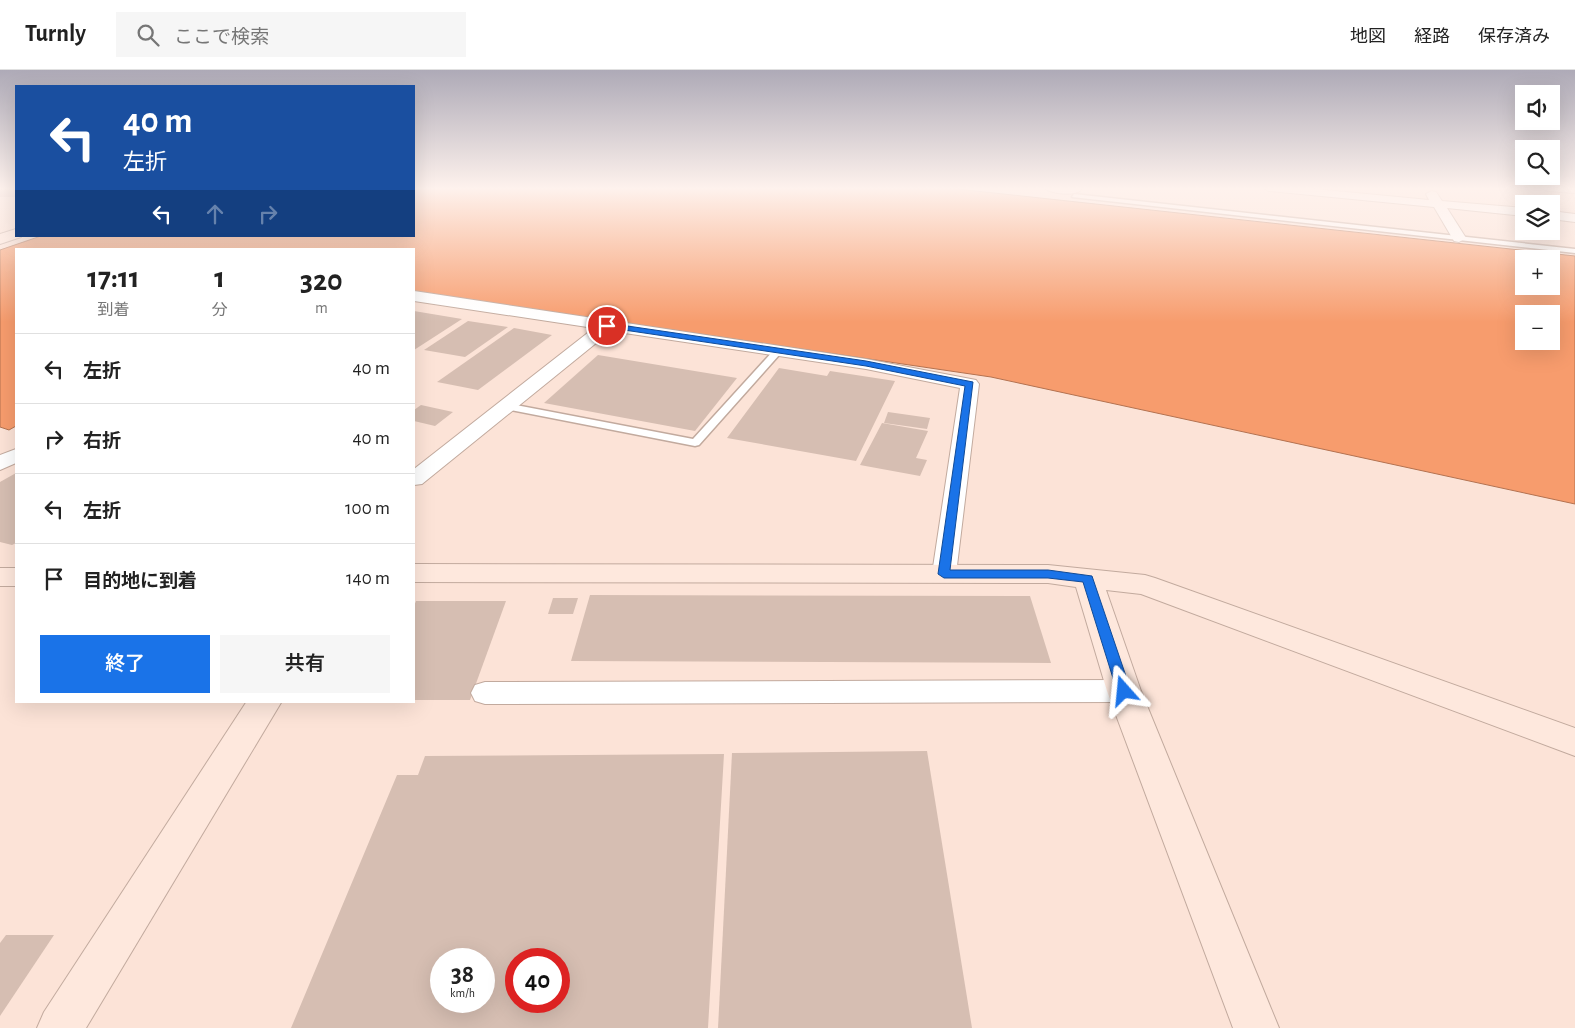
<!DOCTYPE html>
<html lang="ja">
<head>
<meta charset="utf-8">
<style>
  body { margin:0; font-family:"Alegreya Sans","Noto Sans JP",sans-serif; background:#f6f6f6; color:#222; height:100vh; display:flex; flex-direction:column; font-size:19px; white-space:nowrap }
  * { box-sizing:border-box; margin:0 }
  p { font-size:16px; color:#767676 }
  .icon { flex:none; width:28px; height:28px; fill:none; stroke:currentColor; stroke-width:2; stroke-linecap:round; stroke-linejoin:round }
  .map { position:relative; flex:1; overflow:hidden }
  .side { position:absolute; left:15px; top:178px; width:400px; height:455px; display:flex; flex-direction:column; background:#fff; border-radius:0px; box-shadow:0 5px 20px #0002 }
  .side>* { flex:none }
  .top-card { position:absolute; left:15px; top:15px; width:400px; height:152px; border-radius:0px; box-shadow:0 5px 20px #0002; background:#1a4fa0; color:#fff; overflow:hidden }
  .tools { position:absolute; left:1515px; top:15px; display:grid; gap:10px }
  .tools a { display:grid; place-items:center; width:45px; height:45px; border-radius:0px; background:#fff; box-shadow:0 5px 20px #0002; font-size:25px }
  .speed { position:absolute; left:430px; top:878px; display:flex; gap:10px; font-size:25px; font-weight:700; text-align:center }
  .speed>* { display:grid; place-content:center; width:65px; height:65px; border-radius:50%; background:#fff; box-shadow:0 5px 20px #0002; line-height:1 }
  .speed small { font-size:12px; font-weight:400 }
  .speed .limit { border:8px solid #d22; background:#fff; color:#111 }
  .pin { position:absolute; display:grid; place-items:center; width:42px; height:42px; color:#fff; margin:-21px; border:2px solid #fff; border-radius:50%; box-shadow:0 1px 5px #0007 }
  .me { position:absolute; width:55px; margin:-28px; rotate:342deg; stroke-linejoin:round; filter:drop-shadow(0 0 4px #0008) }
  .turn { display:flex; align-items:center; gap:18px; height:105px; padding:0 25px; font-size:22px }
  .turn .icon { width:65px; height:65px; stroke-width:2.5 }
  .turn b { display:block; font-size:35px; line-height:42px }
  .lanes { display:flex; align-items:center; height:48px; padding:0 25px; background:#0003; justify-content:center; gap:25px; direction:ltr }
  .lanes .off { opacity:.35 }
  .eta { display:flex; justify-content:space-evenly; align-items:center; height:85px; text-align:center }
  .eta b { font-size:30px; font-weight:600; line-height:35px }
  .button { display:flex; gap:10px; margin-top:auto; padding:10px 25px }
  .button a { flex:1; height:58px; border-radius:0px; background:#1a73e8; color:#fff; font-size:20px; font-weight:600; line-height:58px; text-align:center }
  .button a+a { background:#f6f6f6; color:#222 }
  ul { padding:0; list-style:none }
  li { display:flex; align-items:center; gap:15px; height:70px; padding:0 25px; border-top:1px solid #e0e0e0 }
  li div { flex:1 }
  li b { display:block; font-size:19px }
  li em { font-style:normal }
  header { display:flex; align-items:center; gap:30px; box-sizing:border-box; height:70px; padding:0 25px; background:#fff; border-bottom:1px solid #e0e0e0 }
  header strong { font-size:24px }
  nav { display:flex; gap:28px; margin-inline-start:auto; font-size:18px }
  .search { width:350px; height:45px; background:#f6f6f6; display:flex; align-items:center; gap:12px; box-sizing:border-box; padding:0 18px; border-radius:0px; color:#767676; font-size:19px }
  .map>svg:first-child { display:block }
</style>
</head>
<body>
<header>
<strong>Turnly</strong>
<div class="search"><svg class="icon" aria-label="search" viewBox="0 0 24 24"><circle cx="10" cy="10" r="6"/><path d="M15 15l6 6"/></svg>ここで検索</div>
<nav><a>地図</a><a>経路</a><a>保存済み</a></nav>
</header>
<div class="map">
<svg width="1575" height="958" viewBox="0 0 1575 958">
  <rect width="100%" height="100%" fill="#fce3d7"/>
  <path fill="#f79c6d" stroke="#b47250" fill-rule="evenodd" d="M414,118H948L1575,186V434L991,307L414,222V179H16V356L9,360L0,357V180L41,166H414ZM1524,189H1551V216H1524ZM1524,244H1551V271H1524Z"/>
  <g fill="#d6beb2" fill-rule="evenodd">
    <rect x="0" y="118" width="16" height="9"/>
    <polygon points="414,241 462,249 414,280"/>
    <polygon points="468,251 508,257 465,287 424,280"/>
    <polygon points="514,258 552,265 478,320 437,312"/>
    <polygon points="598,285 737,308 695,361 544,333"/>
    <polygon points="779,298 827,306 830,301 895,311 856,391 727,368"/>
    <polygon points="421,335 453,342 435,356 414,351 414,340"/>
    <polygon points="888,342 930,348 927,359 884,353"/>
    <polygon points="882,353 928,361 916,388 927,390 920,406 860,395"/>
    <polygon points="16,403 16,473 12,475 0,472 0,412"/>
    <polygon points="590,525 1030,526 1051,593 571,591"/>
    <polygon points="553,528 578,528 573,544 548,544"/>
    <polygon points="416,531 506,531 470,630 414,630 414,536"/>
    <polygon points="927,681 972,958 718,958 732,683"/>
    <path d="M724,684L708,958H291L397,705H418L425,686ZM441,889H484V931H441ZM516,889H559V931H516Z"/>
    <polygon points="6,865 54,865 0,946 0,873"/>
  </g>
  <g fill="none" stroke-linecap="round" stroke-linejoin="round">
    <defs>
      <g id="lane">
        <polygon points="1074,124 1575,179 1575,183 1072,127"/>
        <polygon points="777,279 781,282 780,284 699,375 695,376 505,339 500,336 505,333 693,369 774,280"/>
      </g>
      <g id="street">
        <path d="M1044,118H1079L1081,120C1074,126 1051,124 1044,118Z"/>
        <polygon points="1263,118 1304,118 1429,130 1426,124 1432,121 1436,122 1442,131 1524,138 1524,146 1447,138 1466,168 1459,172 1454,171 1434,137 1269,121"/>
        <polygon points="1542,118 1575,118 1575,123 1548,121"/>
        <polygon points="1551,141 1575,144 1575,152 1551,149"/>
        <polygon points="414,221 866,289 976,310 979,314 956,504 953,510 944,512 935,510 932,504 960,318 866,299 611,261 422,414 414,415 414,399 594,258 414,231"/>
        <polygon points="16,379 16,393 0,400 0,385"/>
        <polygon points="1124,610 1134,613 1138,621 1134,629 1124,632 485,634 475,631 471,623 475,615 485,612"/>
      </g>
      <g id="secondary">
        <polygon points="16,159 16,166 21,167 0,174 0,164"/>
        <polygon points="414,494 1048,495 1145,505 1155,508 1575,658 1575,686 1141,524 1106,520 1141,621 1279,958 1233,958 1107,621 1076,517 1048,513 414,512"/>
        <rect x="0" y="498" width="16" height="18"/>
        <polygon points="247,631 282,631 86,958 37,958 44,942"/>
      </g>
    </defs>
    <use href="#lane" stroke="#c2aa9e" stroke-width="3"/>
    <use href="#street" stroke="#c2aa9e" stroke-width="2"/>
    <use href="#secondary" stroke="#c2aa9e" stroke-width="2"/>
    <use href="#lane" fill="#fff" fill-rule="evenodd"/>
    <use href="#street" fill="#fff" fill-rule="evenodd"/>
    <use href="#secondary" fill="#fee8dd" fill-rule="evenodd"/>
  </g>
  <linearGradient id="sky" x2="0" y2="1"><stop stop-color="#aeaab7"/><stop offset="0.47" stop-color="#fef2ed"/><stop offset="1" stop-color="#fef2ed" stop-opacity="0"/></linearGradient>
  <rect width="1575" height="252" fill="url(#sky)"/>
  <polygon fill="#1a73e8" stroke="#114b97" points="607,253 866,291 973,312 950,500 1048,500 1092,506 1131,621 1129,625 1124,626 1119,625 1117,621 1083,512 1048,508 944,508 938,504 965,316 866,296 604,257 604,254"/>
</svg>
<div class="tools">
<a><svg class="icon" aria-label="sound" viewBox="0 0 24 24"><path d="M4 9h4l5-4v14l-5-4H4zM17 9q2 3 0 6"/></svg></a>
<a><svg class="icon" aria-label="search" viewBox="0 0 24 24"><circle cx="10" cy="10" r="6"/><path d="M15 15l6 6"/></svg></a>
<a><svg class="icon" aria-label="layers" viewBox="0 0 24 24"><path d="M12 4l9 5-9 5-9-5zM3 14l9 5 9-5"/></svg></a>
<a>+</a>
<a>−</a>
</div>
<div class="speed"><div>38<small>km/h</small></div><div class="limit">40</div></div>
<div class="pin" style="left:607px;top:256px;background:#d93025"><svg class="icon" aria-label="arrive" viewBox="0 0 24 24"><path d="M6 21V4h12l-3 4 3 4H6"/></svg></div>
<svg class="me" style="left:1124px;top:621px" viewBox="-20 -20 40 40"><path d="M0-17L14 15 0 8-14 15z" fill="#1a73e8" stroke="#fff" stroke-width="4"/></svg>
<div class="top-card">
<div class="turn"><svg class="icon" aria-label="left" viewBox="0 0 24 24"><path d="M17 20v-9H6M10 6l-5 5 5 5"/></svg><div><b>40 m</b>左折</div></div>
<div class="lanes"><svg class="icon" aria-label="left" viewBox="0 0 24 24"><path d="M17 20v-9H6M10 6l-5 5 5 5"/></svg><svg class="icon off" aria-label="ahead" viewBox="0 0 24 24"><path d="M12 20V5M6 11l6-6 6 6"/></svg><svg class="icon off" aria-label="right" viewBox="0 0 24 24"><path d="M7 20v-9h11M14 6l5 5-5 5"/></svg></div>
</div>
<section class="side">
<div class="eta">
<div><b>17:11</b><p>到着</p></div>
<div><b>1</b><p>分</p></div>
<div><b>320</b><p>m</p></div>
</div>
<ul>
<li><svg class="icon" aria-label="left" viewBox="0 0 24 24"><path d="M17 20v-9H6M10 6l-5 5 5 5"/></svg><div><b>左折</b></div><em>40 m</em></li>
<li><svg class="icon" aria-label="right" viewBox="0 0 24 24"><path d="M7 20v-9h11M14 6l5 5-5 5"/></svg><div><b>右折</b></div><em>40 m</em></li>
<li><svg class="icon" aria-label="left" viewBox="0 0 24 24"><path d="M17 20v-9H6M10 6l-5 5 5 5"/></svg><div><b>左折</b></div><em>100 m</em></li>
<li><svg class="icon" aria-label="arrive" viewBox="0 0 24 24"><path d="M6 21V4h12l-3 4 3 4H6"/></svg><div><b>目的地に到着</b></div><em>140 m</em></li>
</ul>
<div class="button"><a>終了</a><a>共有</a></div>
</section>
</div>
</body>
</html>
